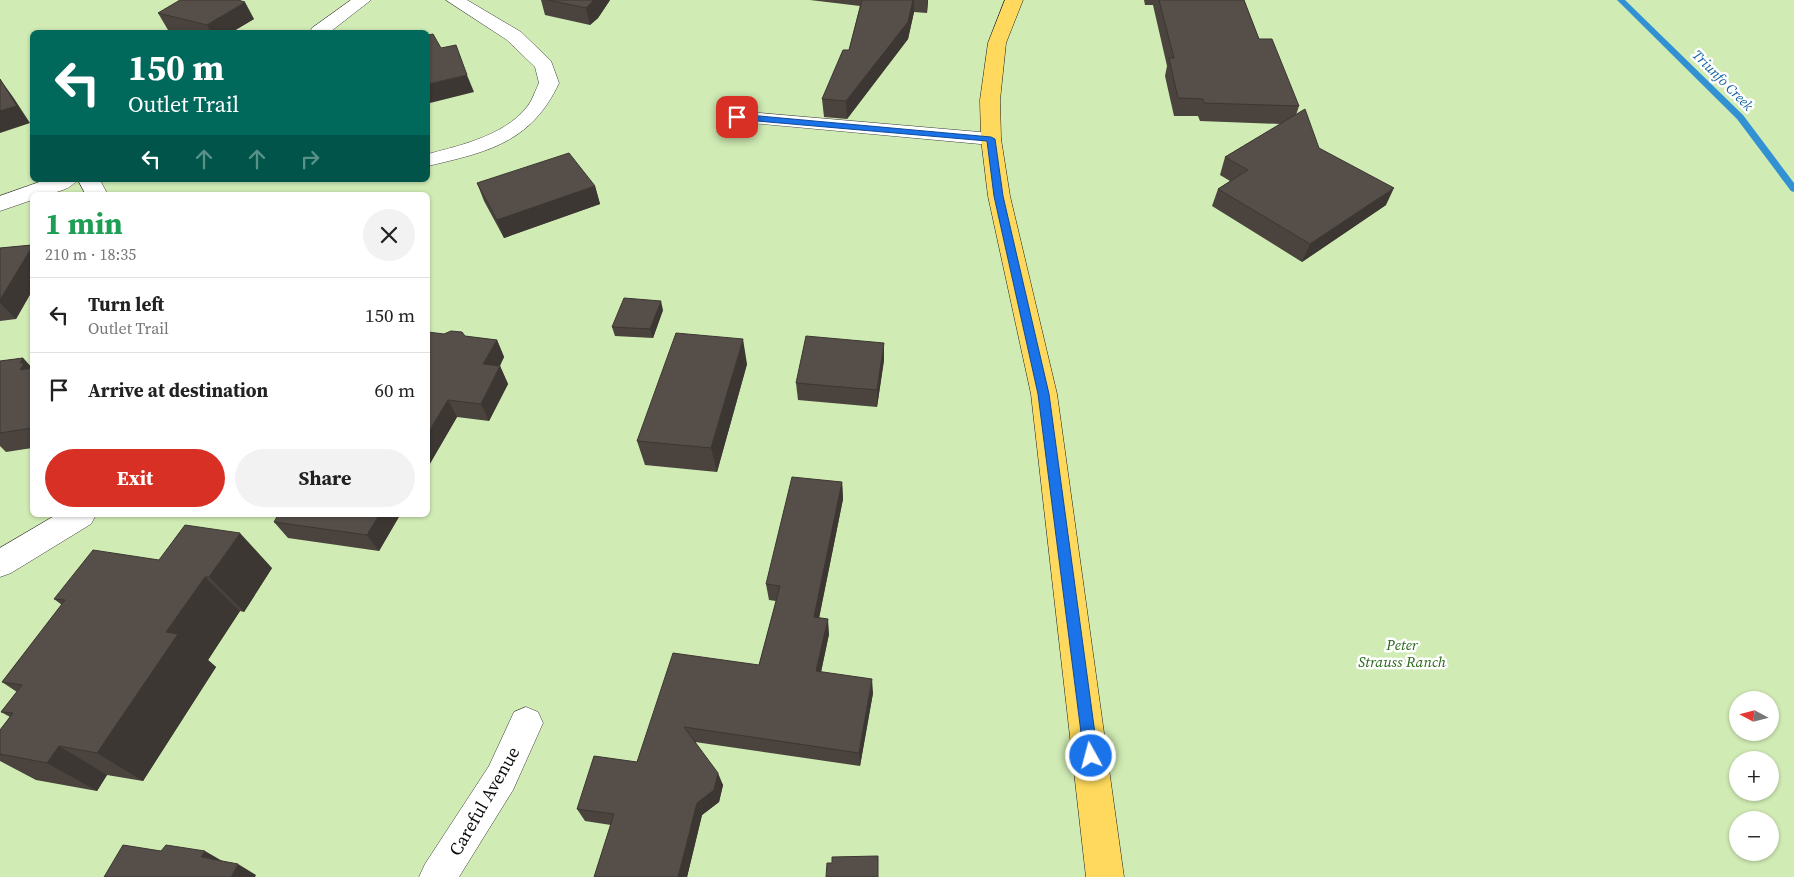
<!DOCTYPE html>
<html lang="en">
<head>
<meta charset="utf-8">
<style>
  body { margin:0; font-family:"Source Serif 4",serif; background:#f2f2f2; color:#222; height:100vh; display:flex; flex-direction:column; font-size:19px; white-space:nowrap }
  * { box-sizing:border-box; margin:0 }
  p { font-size:16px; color:#767676 }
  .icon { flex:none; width:28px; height:28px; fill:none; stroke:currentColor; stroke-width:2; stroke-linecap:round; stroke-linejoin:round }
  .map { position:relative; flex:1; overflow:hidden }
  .drawer { position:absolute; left:30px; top:192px; width:400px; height:325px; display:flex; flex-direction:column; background:#fff; border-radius:8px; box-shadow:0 1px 4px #0004 }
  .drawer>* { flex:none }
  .top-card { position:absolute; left:30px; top:30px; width:400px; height:152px; border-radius:8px; box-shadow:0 1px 4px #0004; background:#00695c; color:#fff; overflow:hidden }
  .needle { width:32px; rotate:277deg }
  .fabs { position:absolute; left:1729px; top:691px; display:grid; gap:10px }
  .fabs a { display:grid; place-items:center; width:50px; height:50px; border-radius:50%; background:#fff; box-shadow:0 1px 4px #0004; font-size:25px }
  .pin { position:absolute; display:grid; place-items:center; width:42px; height:42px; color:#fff; margin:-21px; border-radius:10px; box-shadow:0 2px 8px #0006 }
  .me { position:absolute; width:55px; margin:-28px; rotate:353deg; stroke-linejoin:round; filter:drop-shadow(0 0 4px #0008) }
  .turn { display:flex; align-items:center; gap:18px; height:105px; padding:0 15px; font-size:22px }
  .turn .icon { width:65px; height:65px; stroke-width:2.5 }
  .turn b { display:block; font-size:35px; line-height:42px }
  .lanes { display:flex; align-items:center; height:48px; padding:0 15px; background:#0003; justify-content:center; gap:25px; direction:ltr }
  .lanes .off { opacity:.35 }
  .round { display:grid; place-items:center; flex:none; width:52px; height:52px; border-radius:26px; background:#f2f2f2 }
  .summary { display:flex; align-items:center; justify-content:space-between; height:85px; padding:0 15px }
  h1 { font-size:30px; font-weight:700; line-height:38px; color:#1e9e55 }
  .button { display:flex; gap:10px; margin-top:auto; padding:10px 15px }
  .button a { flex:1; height:58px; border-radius:30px; background:#d93025; color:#fff; font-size:20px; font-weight:700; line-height:58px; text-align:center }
  .button a+a { background:#f2f2f2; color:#222 }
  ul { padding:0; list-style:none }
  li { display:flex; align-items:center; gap:15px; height:75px; padding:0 15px; border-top:1px solid #e0e0e0 }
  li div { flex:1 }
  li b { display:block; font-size:19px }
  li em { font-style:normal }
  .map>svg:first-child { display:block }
</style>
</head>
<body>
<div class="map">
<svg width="1794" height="877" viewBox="0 0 1794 877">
  <rect width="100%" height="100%" fill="#fffbec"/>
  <path fill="#d0ebb4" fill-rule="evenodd" d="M0,0H1794V877H0ZM32,32H428V180H32ZM32,195H428V515H32ZM1738,700H1770V732H1738ZM1738,760H1770V792H1738ZM1738,820H1770V852H1738Z"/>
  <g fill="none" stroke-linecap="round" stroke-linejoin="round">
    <polygon fill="#3291d3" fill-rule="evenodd" points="1617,0 1625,0 1743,115 1794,183 1794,192 1791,191 1737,119"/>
    <defs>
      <g id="minor">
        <polygon points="351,0 371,0 330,32 310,32 312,28"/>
        <path d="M446,0H467L521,32L551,61L559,83C531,143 487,152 428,166V154C462,145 511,134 531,101C534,95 536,89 539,83L535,67L507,40Z"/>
        <polygon points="737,111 991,133 998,135 1001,139 998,143 991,145 730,121 727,117 730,113"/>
        <path d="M45,180H77C69,192 46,195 32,195V200L0,211V196Z"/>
        <polygon points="78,180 100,180 108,195 86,195"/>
        <polygon points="56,515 96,515 91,524 11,573 0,577 0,548"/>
        <polygon points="526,707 538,712 543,723 513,790 459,877 419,877 425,864 489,766 514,712"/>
      </g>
      <polygon id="major" points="1005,0 1023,0 1006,43 1000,100 1001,139 1010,196 1057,394 1124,877 1086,877 1031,394 988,196 981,139 980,100 988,43"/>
    </defs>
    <use href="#minor" stroke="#3f3f3f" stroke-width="1"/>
    <use href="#major" stroke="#1d1d1d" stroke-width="1"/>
    <use href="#minor" fill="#fff" fill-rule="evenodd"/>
    <use href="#major" fill="#fed95d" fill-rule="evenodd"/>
  </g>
  <g fill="#4a433e">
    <polygon points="541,0 610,0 598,18 590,25 545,15"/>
    <polygon points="810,0 928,0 927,13 914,12 908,39 847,119 824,117 822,99 849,50 860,6"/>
    <polygon points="1144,0 1244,0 1259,39 1299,106 1296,115 1319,148 1386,205 1302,262 1212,206 1218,189 1230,181 1220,175 1225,157 1281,124 1200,121 1198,116 1174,116 1165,76 1167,66 1153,5 1145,5"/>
    <polygon points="158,13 254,19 232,32 177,32 168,30"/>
    <polygon points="477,183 595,186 600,204 504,238 484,201"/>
    <polygon points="32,245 32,291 16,319 0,321 0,248"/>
    <polygon points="663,310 653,338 615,336 612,327"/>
    <polygon points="444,334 497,340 504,357 500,366 508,384 489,421 457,417 428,467"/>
    <polygon points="23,358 32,368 32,448 6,452 0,446 0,361"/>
    <polygon points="884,360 877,407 798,400 796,383"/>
    <polygon points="747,364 717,472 645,465 637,441"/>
    <polygon points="842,482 843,499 819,618 829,634 821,672 873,693 860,766 695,742 723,785 719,802 702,815 687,877 594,877 611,825 585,821 577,809 759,665 776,601 769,600 766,584"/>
    <polygon points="400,515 379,551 288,538 274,522"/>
    <polygon points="159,560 272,568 244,612 240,611 208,660 216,667 143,781 107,775 97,791 36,780 0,761 0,730 10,717 1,712 17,692 2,682 62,605 54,599"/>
  </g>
  <g fill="#3c3732">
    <polygon points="594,0 610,0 598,18 590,25 586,8"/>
    <polygon points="913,0 914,0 914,12 908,39 847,119 846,101"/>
    <polygon points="927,0 928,0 927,13"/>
    <polygon points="245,2 254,19 232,32 211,32 207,25"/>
    <polygon points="467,75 474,92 430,103 428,97 428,84"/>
    <polygon points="0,79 13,97 30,123 0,133"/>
    <polygon points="595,186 600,204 504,238 497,220"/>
    <polygon points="1394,188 1386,205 1302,262 1310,244"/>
    <polygon points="32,247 32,291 16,319 0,303 0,300"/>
    <polygon points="661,301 663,310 653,338 650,329"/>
    <polygon points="743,339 747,364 717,472 711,448"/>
    <polygon points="497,340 504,357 491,382 483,364"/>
    <polygon points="884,343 884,360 877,407 877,390"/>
    <polygon points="23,358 32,368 20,370 20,363"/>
    <polygon points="500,366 508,384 489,421 481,404"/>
    <polygon points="448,400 457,417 428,467 428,433"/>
    <polygon points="842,482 843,499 816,633 814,617"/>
    <polygon points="379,515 400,515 379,551 367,535"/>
    <polygon points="240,533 272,568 244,612 209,577"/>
    <polygon points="205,577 240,611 208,660 216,667 143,781 97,753 166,632"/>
    <polygon points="828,619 829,634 818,686 816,671"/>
    <polygon points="872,679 873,693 860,766 859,753"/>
    <polygon points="59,746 107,775 97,791 47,763"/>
    <polygon points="718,773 723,785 719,802 702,815 687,877 678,877 697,803"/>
    <polygon points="205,851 224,862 201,857"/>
    <polygon points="238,864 256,875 255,877 231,877"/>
  </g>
  <g fill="#564e48" stroke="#3c3732">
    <polygon points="180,0 238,0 245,2 207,25 158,13"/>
    <polygon points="548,0 594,0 586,8"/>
    <polygon points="862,0 913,0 908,22 846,101 822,99 843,50 849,50"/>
    <polygon points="1159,0 1244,0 1259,39 1272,39 1299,106 1204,103 1203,99 1178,98 1169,58 1174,58"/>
    <polygon points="433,34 441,48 456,45 467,75 428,84 428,35"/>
    <polygon points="0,79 17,106 0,111"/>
    <polygon points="1305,109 1319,148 1394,188 1310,244 1218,189 1248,170 1225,157"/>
    <polygon points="569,153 595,186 497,220 477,183"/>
    <polygon points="32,245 32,247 0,300 0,248"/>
    <polygon points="624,298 661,301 650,329 612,327"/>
    <polygon points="451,331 462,332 465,336 497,340 483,364 500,366 481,404 448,400 428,433 428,332 444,334"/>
    <polygon points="676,333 743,339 711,448 637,441"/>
    <polygon points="806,336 884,343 877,390 796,383"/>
    <polygon points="23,358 20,363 24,363 20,370 32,368 32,428 0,433 0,361"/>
    <polygon points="792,477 842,482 814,617 828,619 816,671 872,679 859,753 684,727 718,773 714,790 697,803 678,877 594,877 614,814 577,809 594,756 637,762 673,653 759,665 780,586 766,584"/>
    <polygon points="278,515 379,515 367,535 274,522"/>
    <polygon points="185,525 240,533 209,577 205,577 166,632 178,634 97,753 59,746 47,763 0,754 0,730 13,713 1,712 22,685 2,682 65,600 54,599 93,550 159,560"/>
    <polygon points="123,845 161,851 166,845 205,851 201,857 238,864 231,877 104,877"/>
    <polygon points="878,856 878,877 826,877 827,863 832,863 832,857"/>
  </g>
  <polygon fill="#1a73e8" stroke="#114b97" points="737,114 991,137 995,139 1003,196 1049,394 1098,756 1096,761 1091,763 1086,761 1084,756 1038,394 994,196 987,141 734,119 733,117"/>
  <g text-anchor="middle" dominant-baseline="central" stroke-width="5" stroke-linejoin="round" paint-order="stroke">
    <g font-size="14" font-style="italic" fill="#1162a3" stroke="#fff">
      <text transform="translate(1723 80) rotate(45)">Triunfo Creek</text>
    </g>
    <g font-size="15" font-style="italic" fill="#29671a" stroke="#fff">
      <text x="1402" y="644">Peter<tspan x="1402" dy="17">Strauss Ranch</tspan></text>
    </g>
    <g font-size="18" fill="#0c0c0c" stroke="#fff">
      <text transform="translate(484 801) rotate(-60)">Careful Avenue</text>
    </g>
  </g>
</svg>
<div class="fabs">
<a><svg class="needle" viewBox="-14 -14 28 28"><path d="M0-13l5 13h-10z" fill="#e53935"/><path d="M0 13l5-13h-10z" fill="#767676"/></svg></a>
<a>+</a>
<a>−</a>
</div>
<div class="pin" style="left:737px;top:117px;background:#d93025"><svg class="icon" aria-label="arrive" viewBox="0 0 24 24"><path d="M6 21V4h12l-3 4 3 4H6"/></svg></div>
<svg class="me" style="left:1091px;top:756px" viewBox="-20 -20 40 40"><circle r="17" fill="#1a73e8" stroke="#fff" stroke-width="3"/><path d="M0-11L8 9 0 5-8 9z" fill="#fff"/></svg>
<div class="top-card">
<div class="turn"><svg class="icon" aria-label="left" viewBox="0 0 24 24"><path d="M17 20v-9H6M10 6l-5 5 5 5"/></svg><div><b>150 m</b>Outlet Trail</div></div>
<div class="lanes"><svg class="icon" aria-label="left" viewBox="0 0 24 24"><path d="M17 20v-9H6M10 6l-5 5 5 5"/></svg><svg class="icon off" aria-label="ahead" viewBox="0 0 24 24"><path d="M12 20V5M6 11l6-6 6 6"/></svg><svg class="icon off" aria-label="ahead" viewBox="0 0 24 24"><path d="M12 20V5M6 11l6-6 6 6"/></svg><svg class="icon off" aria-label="right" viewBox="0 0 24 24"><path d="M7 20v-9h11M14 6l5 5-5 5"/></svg></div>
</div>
<section class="drawer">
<div class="summary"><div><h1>1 min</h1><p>210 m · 18:35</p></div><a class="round"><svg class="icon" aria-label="close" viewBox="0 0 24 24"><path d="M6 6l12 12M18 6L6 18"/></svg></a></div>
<ul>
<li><svg class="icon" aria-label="left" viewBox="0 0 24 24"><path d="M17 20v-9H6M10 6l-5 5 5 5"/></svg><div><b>Turn left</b><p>Outlet Trail</p></div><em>150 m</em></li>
<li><svg class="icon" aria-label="arrive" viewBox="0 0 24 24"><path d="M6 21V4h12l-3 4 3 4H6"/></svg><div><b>Arrive at destination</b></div><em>60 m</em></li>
</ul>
<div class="button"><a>Exit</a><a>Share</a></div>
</section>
</div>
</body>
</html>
